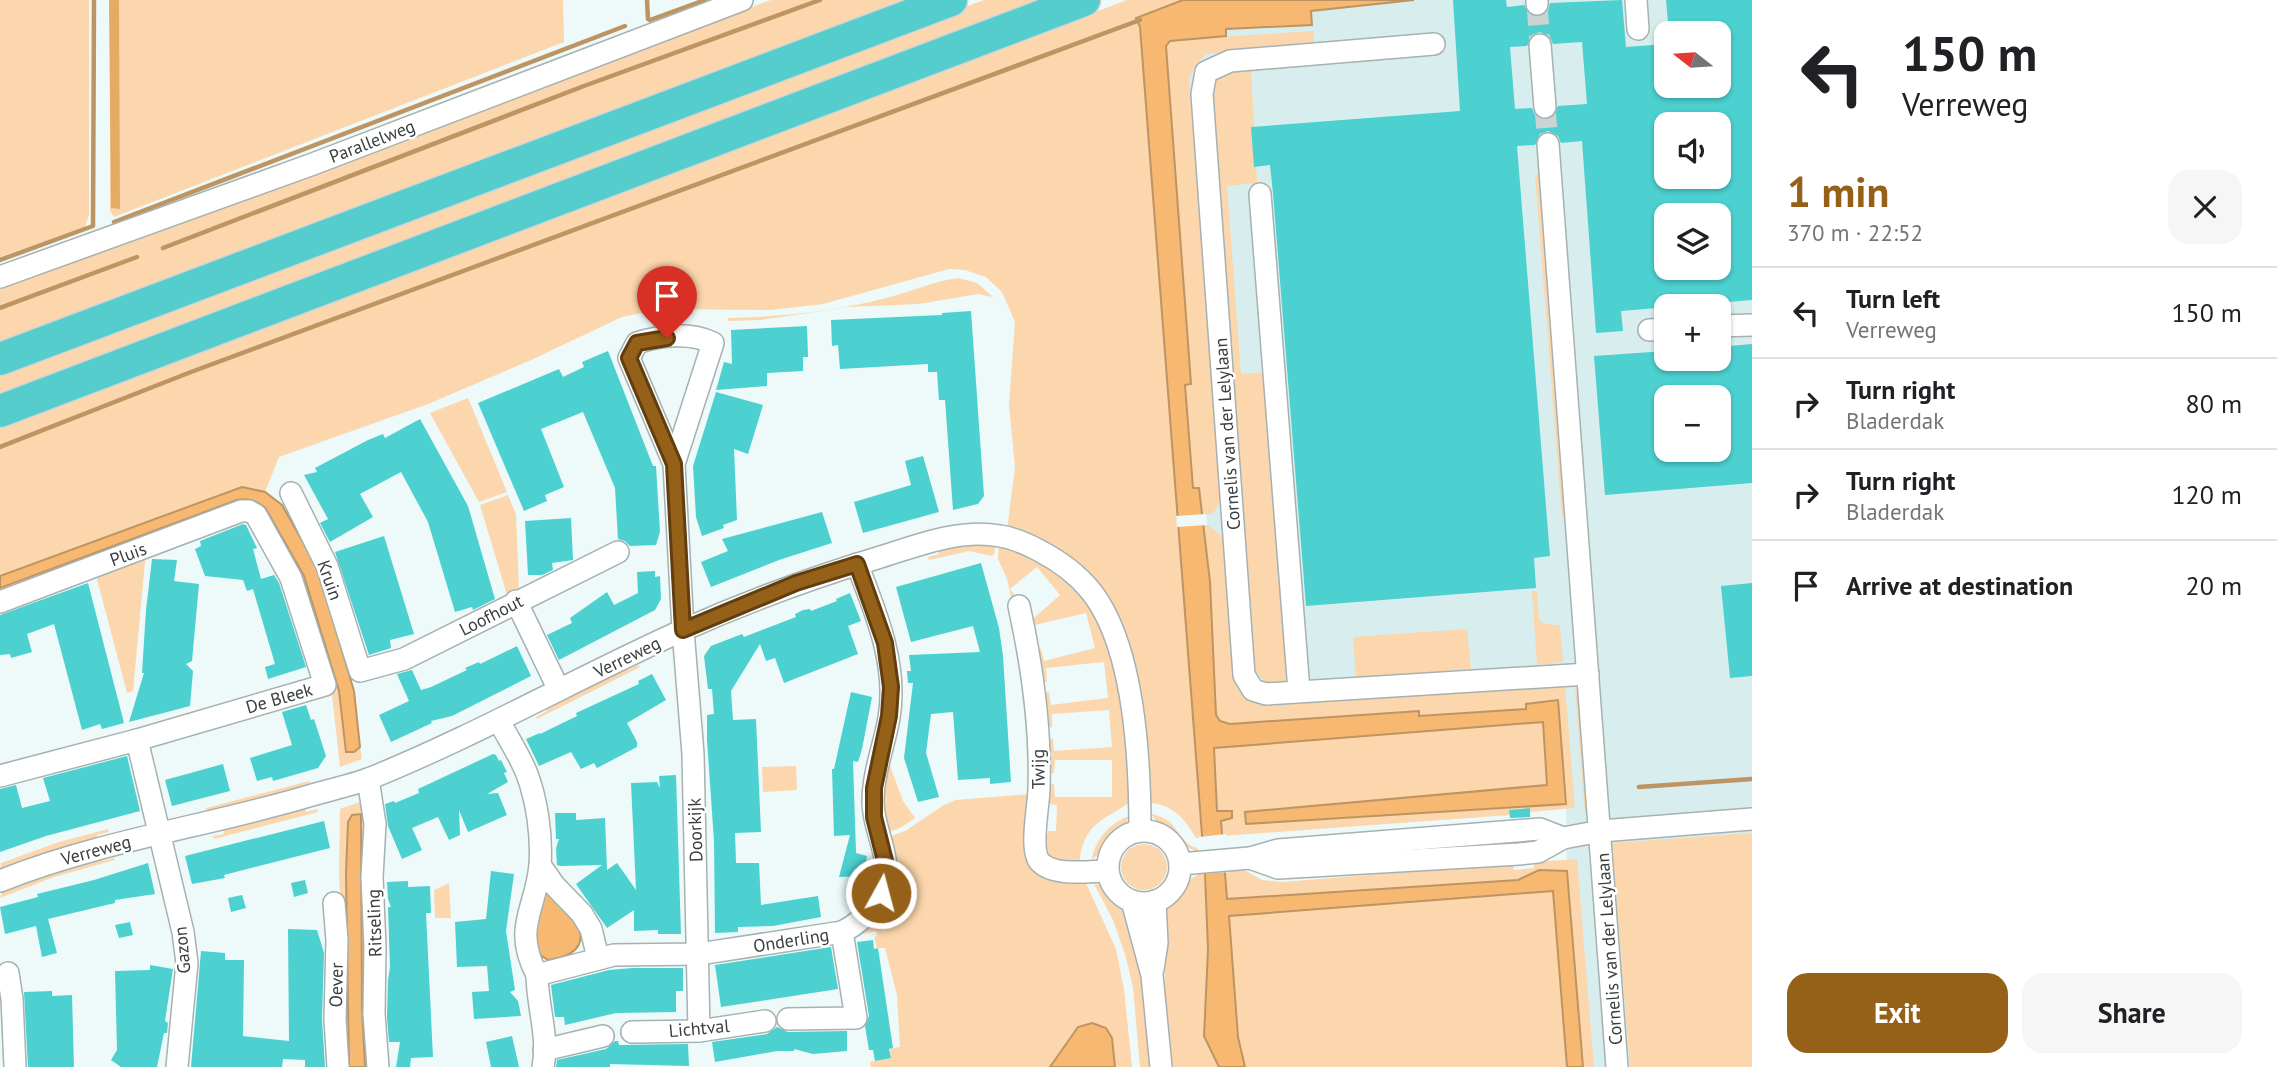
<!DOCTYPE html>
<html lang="en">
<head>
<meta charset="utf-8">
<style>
  body { margin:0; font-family:"PT Sans",sans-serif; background:#f6f6f6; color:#202124; height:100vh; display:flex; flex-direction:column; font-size:26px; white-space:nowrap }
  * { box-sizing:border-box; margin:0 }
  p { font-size:23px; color:#757577 }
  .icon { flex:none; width:38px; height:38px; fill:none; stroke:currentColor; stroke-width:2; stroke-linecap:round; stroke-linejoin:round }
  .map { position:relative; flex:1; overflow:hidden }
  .side { display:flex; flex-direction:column; background:#fff; width:525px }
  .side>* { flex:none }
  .guide { background:#fff; color:#202124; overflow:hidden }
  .needle { width:46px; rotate:287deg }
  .controls { position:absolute; left:1654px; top:21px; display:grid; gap:14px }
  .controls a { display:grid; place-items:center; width:77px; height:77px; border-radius:14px; background:#fff; box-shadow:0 2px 5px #0004; font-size:35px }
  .pin { position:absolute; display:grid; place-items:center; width:60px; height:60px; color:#fff; margin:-72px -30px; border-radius:50% 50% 50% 0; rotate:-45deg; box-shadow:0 0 7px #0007 }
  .pin .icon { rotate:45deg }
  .me { position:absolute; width:77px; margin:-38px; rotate:7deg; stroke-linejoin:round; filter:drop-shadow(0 0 5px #0008) }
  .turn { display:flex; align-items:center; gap:24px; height:147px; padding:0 35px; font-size:32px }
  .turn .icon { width:91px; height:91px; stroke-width:2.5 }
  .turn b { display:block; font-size:49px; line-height:60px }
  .round { display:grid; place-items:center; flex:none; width:74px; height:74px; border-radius:21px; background:#f6f6f6 }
  .overview { display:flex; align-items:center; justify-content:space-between; height:119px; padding:0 35px }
  h1 { font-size:42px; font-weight:700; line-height:52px; color:#956017 }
  .primary-button { display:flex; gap:14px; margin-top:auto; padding:14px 35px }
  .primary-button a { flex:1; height:80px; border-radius:21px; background:#956017; color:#fff; font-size:28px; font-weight:700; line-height:80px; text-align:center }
  .primary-button a+a { background:#f6f6f6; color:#202124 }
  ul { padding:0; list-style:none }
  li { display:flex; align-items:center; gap:21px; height:91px; padding:0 35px; border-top:2px solid #e0e0e0 }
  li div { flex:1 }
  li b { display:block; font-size:26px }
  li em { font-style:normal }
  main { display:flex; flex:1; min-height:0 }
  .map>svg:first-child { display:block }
</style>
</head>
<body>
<main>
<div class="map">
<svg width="1752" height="1067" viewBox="0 0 1752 1067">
  <rect width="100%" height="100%" fill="#edfaf9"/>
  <path fill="#d8eeee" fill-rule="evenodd" d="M1234,0H1752V1067H1583L1567,871L1566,804L1230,724L1199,489L1165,51ZM1666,33H1718V86H1666ZM1666,124H1718V177H1666ZM1666,215H1718V268H1666ZM1666,306H1718V359H1666ZM1666,397H1718V450H1666Z"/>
  <g fill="#fcd6ac">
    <polygon points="0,0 89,0 89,215 85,227 0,257"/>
    <polygon points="110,0 563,0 564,42 114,217 110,211"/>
    <polygon points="771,0 907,0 0,342 0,286 205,212"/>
    <polygon points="984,0 1055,0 0,398 0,371"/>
    <path d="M1127,0H1183L1137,17L1140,27L1203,838H1196C1183,816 1173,805 1146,802L1112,611L1007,530L1015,467L1009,405L1015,322L1002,292L986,277L965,270L949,269L823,304L771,310L661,309L622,317L531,360L428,404L279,457L265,492L242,487L232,490L0,576V425Z"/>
    <polygon points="1314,31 1314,45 1207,54 1196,64 1189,79 1222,499 1213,514 1202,515 1199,489 1193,488 1185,384 1191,384 1166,46 1170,41 1174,40"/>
    <polygon points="1251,69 1257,183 1227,186 1241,374 1267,372 1291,686 1266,683 1253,668 1210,90 1213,82 1222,70"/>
    <polygon points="1543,173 1569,516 1562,517 1535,175"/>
    <path d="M958,278L977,283L993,297L978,294L919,304L848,307L761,320L728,321V318C782,317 837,311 890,297C913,291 934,281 958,278Z"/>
    <polygon points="468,398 507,492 479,502 430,413"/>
    <polygon points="508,495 516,514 519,589 507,595 480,505"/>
    <polygon points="247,499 257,502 266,509 304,576 339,691 346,752 354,752 360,747 362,759 340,767 332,695 297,579 262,515 0,596 0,588 232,501"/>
    <path d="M1204,525H1208L1225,539C1227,568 1227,670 1239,690C1245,699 1256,702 1266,706L1560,683L1565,685L1575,808L1530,812L1529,808L1510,810V815L1222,836L1221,821L1232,811L1217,812L1214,748L1543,722L1548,785L1246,812V824L1566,804L1558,700L1526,704V709L1419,716L1418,711L1230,724C1218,723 1216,715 1215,704L1210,582Z"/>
    <polygon points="996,542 994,554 991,556 969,551 929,560 928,557 939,554 938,549"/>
    <path d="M999,542L1021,548L1066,578L1091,606L1120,672L1132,801C1103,821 1083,822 1079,865L1055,863L1045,853L1044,839L1049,831H1056L1057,805L1050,804L1045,795L1049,784H1054L1055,797H1112V760H1055L1054,773H1049L1048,738L1053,739L1054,751L1112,747L1109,710L1052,714V727L1046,728L1044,693L1049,692L1051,705L1108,698L1104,662L1046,668L1047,682H1042L1037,650L1041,649L1044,661L1095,648L1086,613L1035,625L1038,638L1035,639L1027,610L1034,618L1060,595L1037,567L1010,589L1018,600L1013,605L1007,579L998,559Z"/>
    <polygon points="146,551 133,691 127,693 97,579 104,566"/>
    <polygon points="1532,591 1537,591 1539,619 1544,624 1560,625 1563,662 1537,665"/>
    <polygon points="1467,629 1471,669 1356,679 1353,637"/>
    <polygon points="625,665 628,670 638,665 640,667 537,719 536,717 547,711 544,706"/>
    <polygon points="1575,688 1582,699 1588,807 1585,814"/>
    <polygon points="889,763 903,801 915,818 900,828 883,834 877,797"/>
    <polygon points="796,766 797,790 763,792 762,767"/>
    <polygon points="309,781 310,783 298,787 300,793 220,814 218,808 207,811 206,808"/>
    <path d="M1030,794L1031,866L1034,872L1085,881L1116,949L1124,989L1132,1067H1115L1112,1038L1106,1028C1071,1015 1069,1045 1050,1067H871L870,1062L891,1058L890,1049L900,1047L897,995L885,948H877L874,937L877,936L876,931L850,937L869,919L884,839L905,831L944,805L956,800Z"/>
    <polygon points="369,799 373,1067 365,1067 362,1006 361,814 352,815 348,822 346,873 349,1067 343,1067 343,933 339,877 340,809"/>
    <polygon points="304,806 306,812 317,809 318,812 214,839 213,836 224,834 223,828"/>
    <path d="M1151,814C1181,819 1175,842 1197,848L1198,852C1185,848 1158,826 1151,814Z"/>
    <path d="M1129,816C1128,824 1100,856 1092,859C1095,839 1110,823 1129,816Z"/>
    <polygon points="108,829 109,832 97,835 98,841 0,873 1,863 59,842"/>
    <polygon points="1752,833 1752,1067 1630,1067 1612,843"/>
    <circle cx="1144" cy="867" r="23"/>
    <polygon points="102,855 103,861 114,858 115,860 54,877 0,898 2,893 0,888"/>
    <polygon points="1577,859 1594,1067 1583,1067 1567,871 1539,870 1519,880 1227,900 1226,870 1246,871 1262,880 1283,882 1513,863 1514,870 1534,868 1534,862"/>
    <polygon points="1199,874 1205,874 1208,950 1204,1036 1219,1067 1171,1067 1165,1005 1164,938 1166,910 1186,882"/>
    <polygon points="449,883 451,918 435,918 434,890"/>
    <polygon points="1094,884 1103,885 1123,907 1143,978 1154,1067 1140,1067 1133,987 1125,954 1113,920"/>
    <polygon points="1553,891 1567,1067 1245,1067 1238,1037 1229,916"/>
  </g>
  <polygon fill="#e7aa63" points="109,0 119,0 120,209 111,208"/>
  <g fill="#f7b972" stroke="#be9462" stroke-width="2">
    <polygon points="1183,0 1414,0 1311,11 1312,25 1226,29 1226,36 1170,41 1166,46 1191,384 1185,385 1193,488 1199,488 1210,582 1216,715 1220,721 1230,724 1419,711 1419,716 1526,709 1526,704 1558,700 1566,804 1246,824 1245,812 1547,785 1543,722 1214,748 1217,811 1232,811 1232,818 1221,821 1227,899 1518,880 1539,870 1567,871 1583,1067 1567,1067 1553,891 1229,916 1238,1037 1245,1067 1219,1067 1204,1036 1208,950 1205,874 1140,27 1136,18"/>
    <path d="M242,487L265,492L282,505L317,567L354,691L360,747L354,752H346L339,691L304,576L266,509C258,501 248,498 237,500L0,588V576Z"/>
    <polygon points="361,814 362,1006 365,1067 349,1067 346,873 348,822 352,815"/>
    <path d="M546,891C579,912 603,953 548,960L537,953L535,926Z"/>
    <polygon points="1092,1023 1106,1028 1112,1038 1115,1067 1050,1067 1078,1027"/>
  </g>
  <g fill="#edfaf9">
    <polygon points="1206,514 1207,525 1177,527 1176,516"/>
    <polygon points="1226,834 1230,872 1202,874 1199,837"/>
  </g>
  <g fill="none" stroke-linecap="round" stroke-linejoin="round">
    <g stroke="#be9462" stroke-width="4.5">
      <polyline points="647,0 648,19 650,20 705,0"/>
      <polyline points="114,222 625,26"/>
      <polyline points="163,248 584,86 820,0"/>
      <polyline points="0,260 93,226 94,0"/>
      <polyline points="0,308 137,257"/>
      <polyline points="0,447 191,372 1140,20"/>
      <polyline points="1639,787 1752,779"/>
    </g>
  </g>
  <g fill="#4cd0d0" fill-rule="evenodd">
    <path d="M1453,0H1506L1507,7L1524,5L1530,15L1536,17L1548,11L1550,3L1622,0L1626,47L1666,44V86H1718V33H1669L1666,0H1752V300L1621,311L1623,331L1596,333L1582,141L1561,143L1558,136L1548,131L1540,134L1535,145L1517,146L1550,556L1534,558L1536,588L1306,606L1273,193L1270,165L1254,167L1251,127L1460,111ZM1540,32L1550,37L1553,44L1582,42L1587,104L1558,106L1553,117L1545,120L1535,115L1532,108L1515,109L1510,47L1527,46L1532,35ZM1666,124H1718V177H1666ZM1666,215H1718V268H1666Z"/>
    <polygon points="971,311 984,496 978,504 953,510 945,400 939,400 937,372 928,372 928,364 840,369 838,345 832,346 831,320 942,315 942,313"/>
    <polygon points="807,326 808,357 803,357 803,371 767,373 767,386 716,390 724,362 732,364 731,330"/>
    <path d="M1752,344V483L1605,495L1594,356L1666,351V359H1718V347ZM1666,397H1718V450H1666Z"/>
    <polygon points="608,351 653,466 656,466 660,532 656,545 630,546 625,541 618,539 615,488 583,412 541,429 564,487 545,495 547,501 524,511 478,403 559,369 563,377 584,367 582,362"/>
    <polygon points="716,392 763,405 748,454 734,449 737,520 723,525 724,528 702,536 696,517 693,466"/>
    <polygon points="420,419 468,506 495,599 473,610 472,607 455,612 428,522 401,472 360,494 373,517 330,542 320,523 328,519 304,475 317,472 315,468 368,440 383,434 385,438"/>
    <polygon points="923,456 939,512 863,533 854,502 911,485 905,461"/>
    <polygon points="822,512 832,543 779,560 711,587 701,562 728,551 722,539"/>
    <polygon points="571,518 573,560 552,563 553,570 542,575 528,575 525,521"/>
    <polygon points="243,524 246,525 257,548 253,549 261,579 274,575 279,583 306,667 268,679 265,667 275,664 253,589 247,591 243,580 205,576 195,549 201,546 200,541"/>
    <polygon points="384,536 414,634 390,640 391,648 369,655 335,552"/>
    <polygon points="152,559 177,560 174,581 199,584 192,661 186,664 193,671 190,706 129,722 144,673 142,673 146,610"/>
    <polygon points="981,563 999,628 1003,656 1011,782 990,784 990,778 958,780 953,712 931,714 926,753 939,797 918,802 904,758 913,683 908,683 907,671 911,671 909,655 980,652 973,626 911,642 896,587"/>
    <polygon points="655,571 655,577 660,576 661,599 655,610 559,660 547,635 572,623 570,618 607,592 614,605 638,593 637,572"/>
    <polygon points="88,583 124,723 102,729 100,724 82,730 54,624 27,634 32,652 11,658 10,654 0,655 0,615"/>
    <polygon points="1752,583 1752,676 1730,678 1721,586"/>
    <polygon points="850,593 861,621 848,626 858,654 784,683 775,658 766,661 760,644 731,691 733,720 756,719 761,832 735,833 736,863 759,863 761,905 818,896 821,917 773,926 738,927 738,932 715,933 714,841 707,740 707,715 714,714 712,689 708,689 704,656 711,646 742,634 744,637 796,617 795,614 803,610 810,609 811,611 837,601 836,599"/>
    <polygon points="517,646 531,676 452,716 431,721 432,723 391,742 379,715 409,701 397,674 412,670 421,690 431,687 467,670 465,668 479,662 480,664"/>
    <polygon points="652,674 666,700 627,723 637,742 637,747 597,768 594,763 581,769 571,752 539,766 526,739 540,733 540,734 577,716 576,713 639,684 638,681"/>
    <polygon points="851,692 872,697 862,749 858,762 853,761 856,853 867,856 863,876 839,877 850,835 834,836 832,769 834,769"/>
    <polygon points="306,705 311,720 314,719 326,756 318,768 273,781 272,777 257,781 250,758 292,745 282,712"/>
    <polygon points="493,754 496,755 499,761 501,760 507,772 504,773 508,782 487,794 498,793 507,815 468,832 459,810 460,835 449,840 438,817 412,828 422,850 402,859 388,826 385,804 394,801 395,803 419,793 418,789"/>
    <polygon points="127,756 140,811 46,836 0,852 0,789 16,785 22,808 50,801 43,778"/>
    <polygon points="223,764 230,791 172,806 165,780"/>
    <polygon points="676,775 681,934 658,934 658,930 634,931 634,910 607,928 576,884 602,865 560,866 557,865 556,848 559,839 556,839 555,813 576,813 576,820 605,818 607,870 617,863 636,890 631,783 657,782 660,788 659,776"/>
    <polygon points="1530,808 1530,817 1510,818 1509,810"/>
    <polygon points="324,821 330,848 224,875 225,878 192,884 185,856"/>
    <polygon points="148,863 155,894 115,900 115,903 48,919 57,953 42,957 36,926 5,934 0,907 38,897 37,894 94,880"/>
    <polygon points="491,871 514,874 506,931 515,990 510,992 518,1001 521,1016 474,1019 472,992 489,991 487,966 457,967 455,922 486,919"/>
    <polygon points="305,880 308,893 294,897 291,883"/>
    <polygon points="408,881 408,887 430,886 431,913 426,913 433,1057 411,1058 410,1067 396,1067 400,1042 389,1042 387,1017 388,980 390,967 388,907 391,907 388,899 387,882"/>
    <polygon points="242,895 246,908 231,912 228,898"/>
    <polygon points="130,922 133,935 119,938 115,925"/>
    <polygon points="288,929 317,930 324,953 322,1019 325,1067 305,1067 305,1060 283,1059 282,1067 191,1067 201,951 225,953 225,960 244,960 243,1036 289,1041"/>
    <polygon points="873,940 874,949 878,948 893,1048 889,1049 891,1058 875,1061 873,1050 869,1050 865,1026 869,1016 857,942"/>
    <polygon points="831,947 838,989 721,1007 715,965"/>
    <polygon points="150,965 173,969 165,1021 168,1023 167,1033 164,1033 157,1067 121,1067 111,1060 117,1050 115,971 150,970"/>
    <polygon points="633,968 683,968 683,991 676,991 676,1012 616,1013 565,1025 564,1017 555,1017 551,985 609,970"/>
    <polygon points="52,991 52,996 72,995 74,1067 28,1067 24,992"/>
    <polygon points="777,1027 788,1032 847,1031 847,1051 813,1054 794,1049 794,1051 777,1051 715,1062 712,1042 767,1034"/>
    <polygon points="512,1036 519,1067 491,1067 486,1042"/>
    <polygon points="615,1041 618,1041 619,1045 688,1044 689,1066 610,1064 610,1067 556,1067 557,1060 606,1049"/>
  </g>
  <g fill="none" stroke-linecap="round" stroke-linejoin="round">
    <g stroke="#c9d4d4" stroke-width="21" stroke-dasharray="21 10" stroke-linecap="butt">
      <polyline points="1537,4 1540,45"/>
      <polyline points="1545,107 1548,144"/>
    </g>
    <defs>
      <g id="minor">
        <polyline points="1537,0 1537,4"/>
        <polyline points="1636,0 1638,29"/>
        <polyline points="1434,44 1230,61 1206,72 1202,94 1244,675 1253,690 1266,694 1588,674"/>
        <polyline points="1540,45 1545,107"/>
        <polyline points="1548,144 1617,1067"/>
        <polyline points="1260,194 1299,691"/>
        <polyline points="0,277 313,164 742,0"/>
        <polyline points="1718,326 1752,325"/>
        <polyline points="1649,330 1666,329"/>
        <path d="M674,464L713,343C690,332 661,335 637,343L629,358L674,464L683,630L693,754L699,1031"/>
        <polyline points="291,493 327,566 360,671 404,659 618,552"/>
        <polyline points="516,601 559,690"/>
        <polyline points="0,602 241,511 249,511 256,515 291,578 325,685 137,740 0,776"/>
        <path d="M1019,606C1032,665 1041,727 1039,788C1039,805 1029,850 1040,862C1054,877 1090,871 1108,871"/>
        <path d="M499,721C508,738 520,756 527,774C537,801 542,835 540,865C536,910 512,927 537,975L614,955L699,954L842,932C869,919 890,890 885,859C882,839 873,822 873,802C873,773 884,746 889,718C898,665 876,613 857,564"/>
        <polyline points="137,740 183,932 187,963 177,1067"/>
        <polyline points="368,779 375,824 372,877 375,947 374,1014 378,1067"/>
        <circle cx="1144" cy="867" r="36"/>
        <polyline points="1250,858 1278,868 1519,854 1538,852 1563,838"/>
        <polyline points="1180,864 1250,858 1278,850 1540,829 1563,838 1601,831 1752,819"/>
        <polyline points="540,865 554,885 582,914 591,929 598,958"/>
        <path d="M0,881C97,842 202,827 302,798C325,791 349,786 371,778C477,735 577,678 681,631C744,603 808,579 874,559C914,547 958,528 1000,536C1013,538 1027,544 1040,551C1059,561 1076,573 1090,590C1135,645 1140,762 1140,831"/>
        <polyline points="1132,901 1152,975 1161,1067"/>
        <polyline points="334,903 337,940 335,1019 338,1067"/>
        <polyline points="1153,969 1157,943 1155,901"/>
        <polyline points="8,973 12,999 15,1067"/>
        <path d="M537,975C537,1005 549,1036 543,1067"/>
        <polyline points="788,1019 856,1018 842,932"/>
        <polyline points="632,1032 699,1031 765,1021"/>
        <polyline points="544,1050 603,1036"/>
      </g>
      <g id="highway">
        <polyline points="0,359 951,0"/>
        <polyline points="0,411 1084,0"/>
      </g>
    </defs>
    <use href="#minor" stroke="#a6b1b1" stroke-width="24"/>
    <use href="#highway" stroke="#d3d5d5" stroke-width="35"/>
    <use href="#minor" stroke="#fff" stroke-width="21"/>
    <use href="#highway" stroke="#55cdcd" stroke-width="32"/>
  </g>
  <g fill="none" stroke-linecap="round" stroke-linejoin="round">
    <defs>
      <polyline id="route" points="667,338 637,343 629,358 674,464 683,630 796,583 857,564 885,643 891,687 889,716 874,788 874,817 886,865 881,893"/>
    </defs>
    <use href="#route" stroke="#613e0f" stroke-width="18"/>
    <use href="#route" stroke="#956017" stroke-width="12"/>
  </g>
  <g text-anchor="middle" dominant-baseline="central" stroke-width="5" stroke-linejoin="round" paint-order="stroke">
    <g font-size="18" fill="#393e3e" stroke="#fff">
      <text transform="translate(372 141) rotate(-21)">Parallelweg</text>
      <text transform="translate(1227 434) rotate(-94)">Cornelis van der Lelylaan</text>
      <text transform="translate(128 554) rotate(-20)">Pluis</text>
      <text transform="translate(330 580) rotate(70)">Kruin</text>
      <text transform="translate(491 615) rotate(-27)">Loofhout</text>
      <text transform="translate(627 657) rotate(-26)">Verreweg</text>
      <text transform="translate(279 698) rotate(-16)">De Bleek</text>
      <text transform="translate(1038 769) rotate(-91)">Twijg</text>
      <text transform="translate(695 830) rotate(-92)">Doorkijk</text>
      <text transform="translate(96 850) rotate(-15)">Verreweg</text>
      <text transform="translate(374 923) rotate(-92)">Ritseling</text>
      <text transform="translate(791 940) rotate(-9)">Onderling</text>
      <text transform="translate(1609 949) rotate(-94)">Cornelis van der Lelylaan</text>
      <text transform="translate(182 950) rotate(-95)">Gazon</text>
      <text transform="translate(336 985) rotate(-89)">Oever</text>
      <text transform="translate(699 1028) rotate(-5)">Lichtval</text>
    </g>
  </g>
</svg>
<div class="controls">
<a><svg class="needle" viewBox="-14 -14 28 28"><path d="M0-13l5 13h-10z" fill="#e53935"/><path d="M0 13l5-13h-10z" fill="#757577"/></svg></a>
<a><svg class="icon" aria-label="sound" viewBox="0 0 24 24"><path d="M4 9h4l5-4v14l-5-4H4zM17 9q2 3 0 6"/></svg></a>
<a><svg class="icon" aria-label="layers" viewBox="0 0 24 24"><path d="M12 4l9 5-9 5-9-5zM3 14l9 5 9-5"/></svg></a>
<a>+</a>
<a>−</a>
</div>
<div class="pin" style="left:667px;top:338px;background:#d93025"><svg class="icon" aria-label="arrive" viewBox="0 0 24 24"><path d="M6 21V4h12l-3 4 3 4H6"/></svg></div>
<svg class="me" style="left:881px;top:893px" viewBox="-20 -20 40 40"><circle r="17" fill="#956017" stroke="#fff" stroke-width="3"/><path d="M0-11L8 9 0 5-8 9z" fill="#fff"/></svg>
</div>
<section class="side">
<div class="guide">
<div class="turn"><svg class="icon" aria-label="left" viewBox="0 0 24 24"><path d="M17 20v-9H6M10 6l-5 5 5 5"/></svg><div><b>150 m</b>Verreweg</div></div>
</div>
<div class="overview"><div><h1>1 min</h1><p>370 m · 22:52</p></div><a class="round"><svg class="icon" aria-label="close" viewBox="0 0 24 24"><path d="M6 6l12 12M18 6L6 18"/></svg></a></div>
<ul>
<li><svg class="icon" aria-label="left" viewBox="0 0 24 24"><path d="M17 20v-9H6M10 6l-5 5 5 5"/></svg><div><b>Turn left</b><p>Verreweg</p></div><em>150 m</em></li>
<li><svg class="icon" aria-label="right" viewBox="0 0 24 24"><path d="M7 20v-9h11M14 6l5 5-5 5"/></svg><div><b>Turn right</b><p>Bladerdak</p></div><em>80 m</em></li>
<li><svg class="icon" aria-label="right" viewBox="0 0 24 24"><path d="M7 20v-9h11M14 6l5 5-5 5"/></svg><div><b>Turn right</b><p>Bladerdak</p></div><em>120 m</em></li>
<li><svg class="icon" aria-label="arrive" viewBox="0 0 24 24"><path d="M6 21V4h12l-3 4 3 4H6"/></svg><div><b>Arrive at destination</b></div><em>20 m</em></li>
</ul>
<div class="primary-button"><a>Exit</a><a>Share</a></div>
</section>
</main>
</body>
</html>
